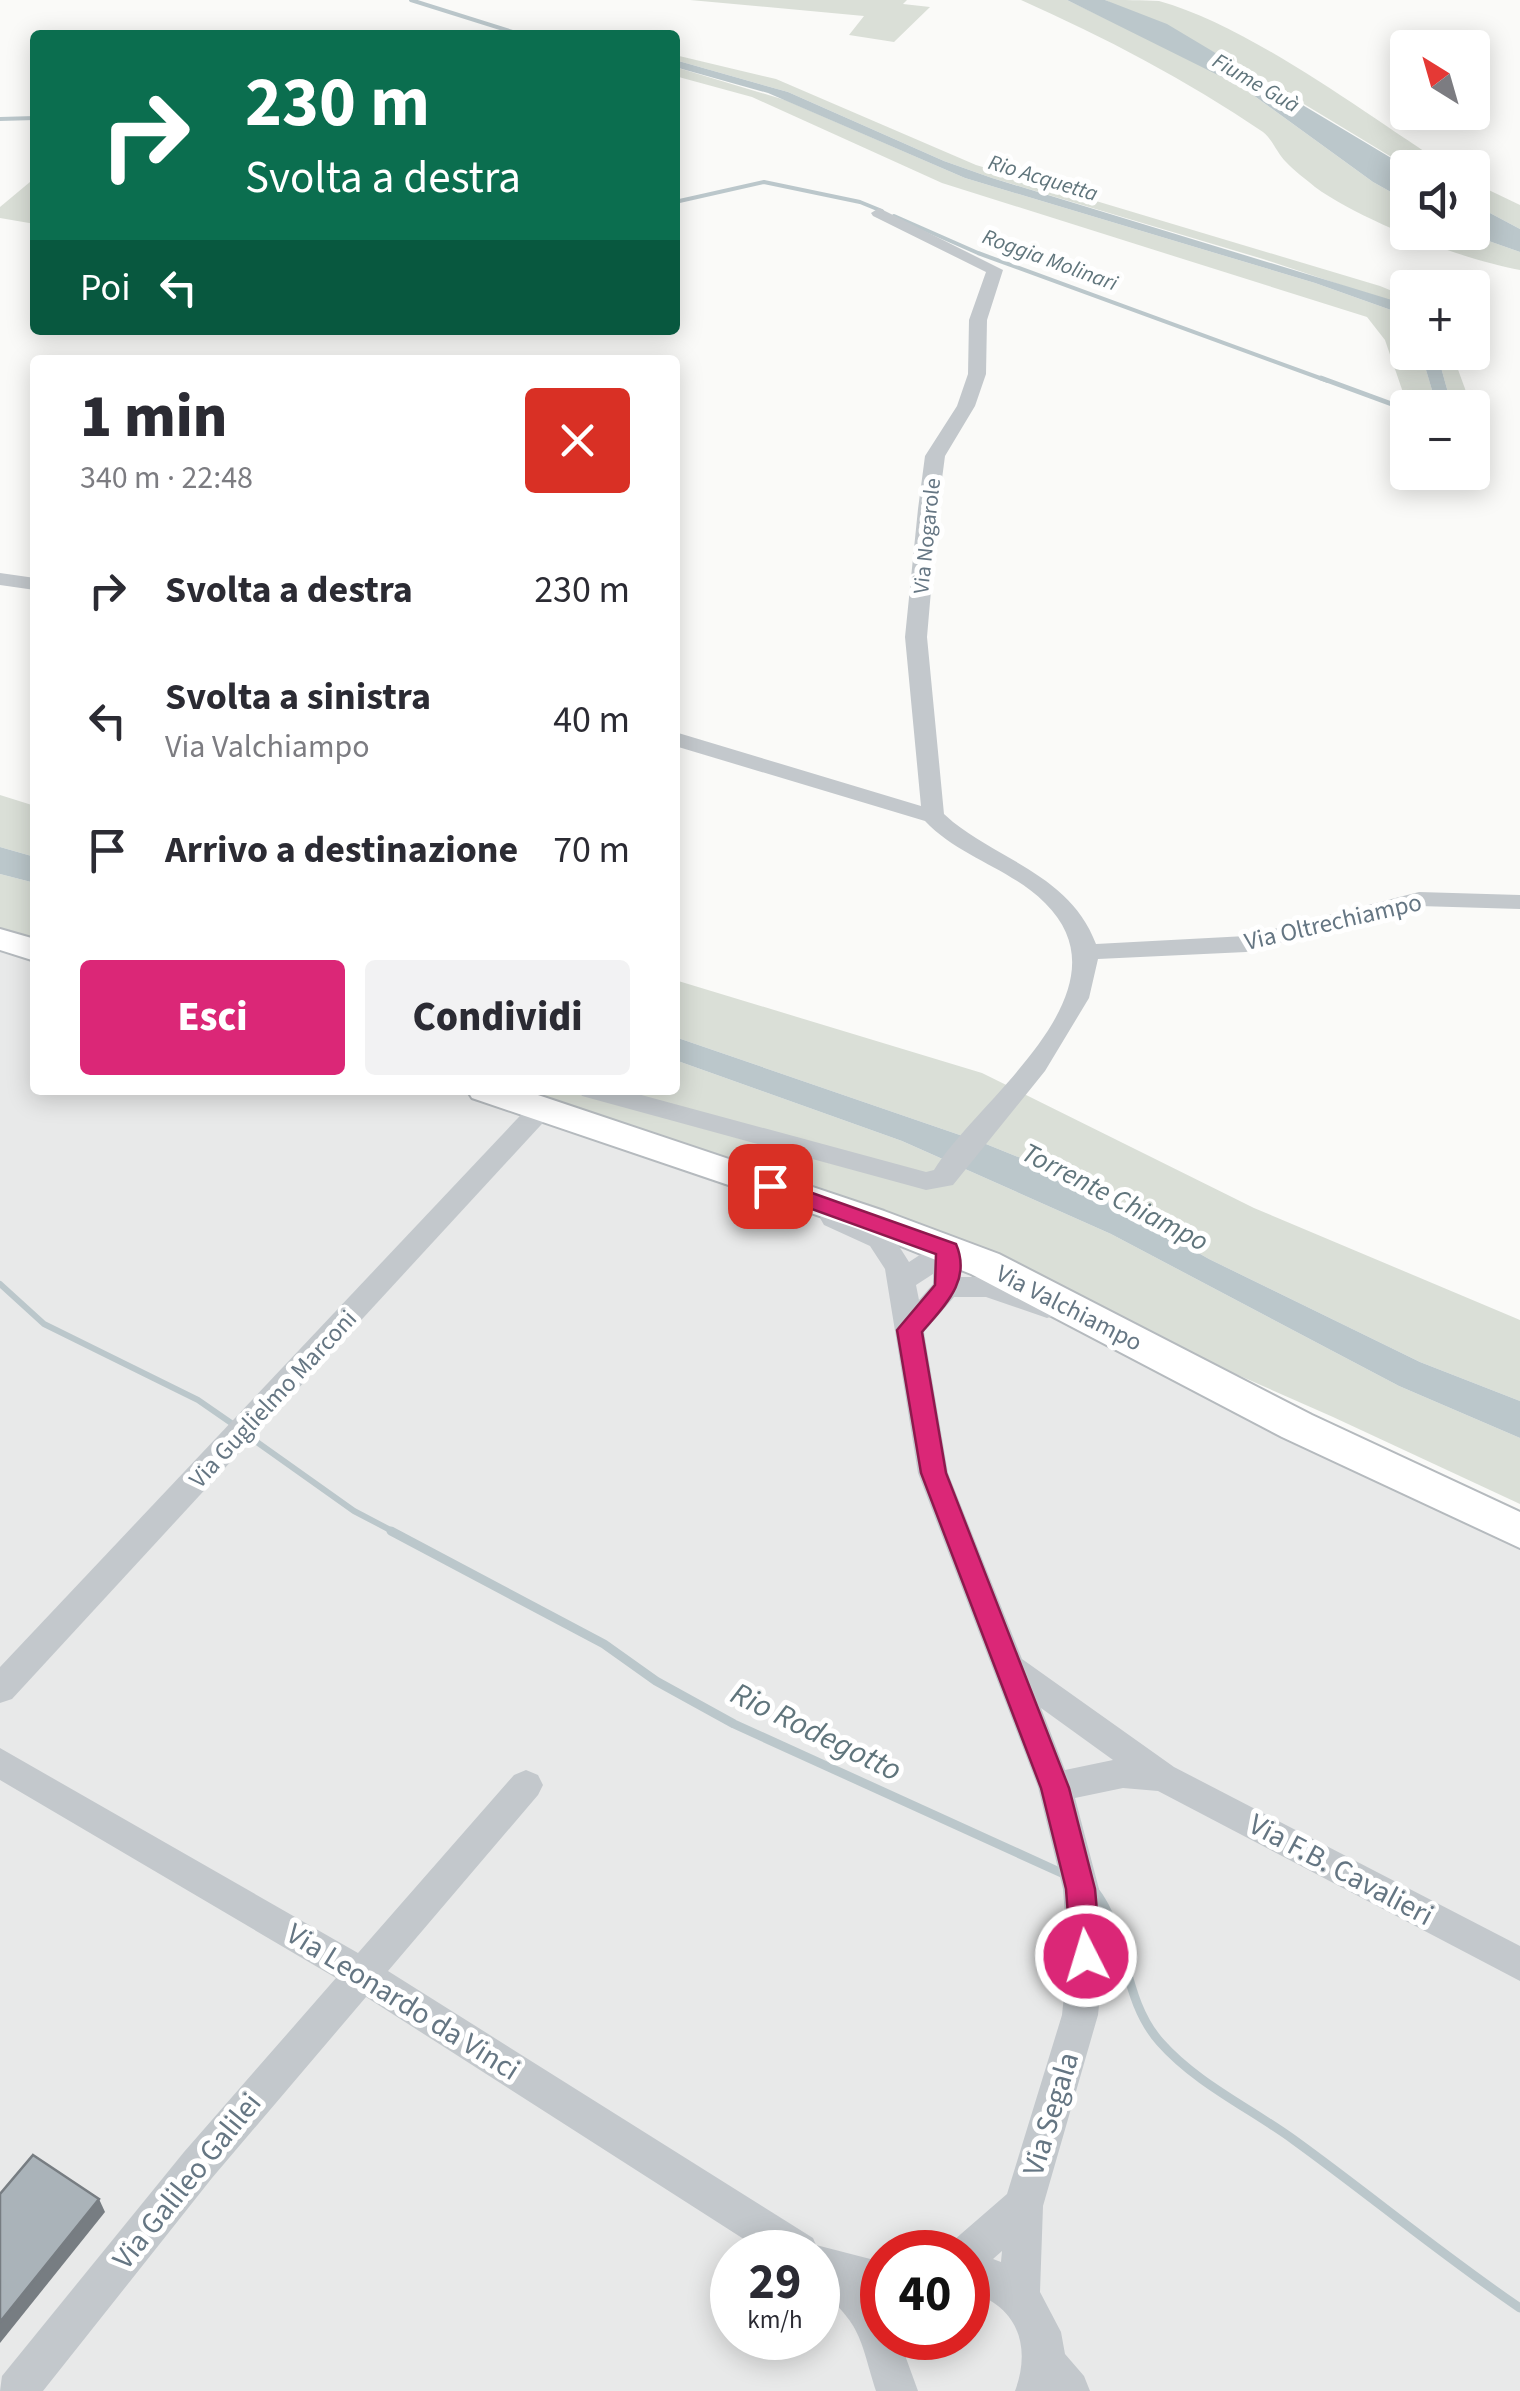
<!DOCTYPE html>
<html lang="it">
<head>
<meta charset="utf-8">
<style>
  body { margin:0; font-family:"Source Sans 3",sans-serif; background:#f2f2f3; color:#2b2b33; height:100vh; display:flex; flex-direction:column; font-size:38px; white-space:nowrap }
  * { box-sizing:border-box; margin:0 }
  p { font-size:32px; color:#7c7c81 }
  .icon { flex:none; width:55px; height:55px; fill:none; stroke:currentColor; stroke-width:2; stroke-linecap:round; stroke-linejoin:round }
  .map { position:relative; flex:1; overflow:hidden }
  .side { position:absolute; left:30px; top:355px; width:650px; height:740px; display:flex; flex-direction:column; background:#fff; border-radius:10px; box-shadow:0 5px 25px #0003 }
  .side>* { flex:none }
  .banner { position:absolute; left:30px; top:30px; width:650px; height:305px; border-radius:10px; box-shadow:0 5px 25px #0003; background:#0b6e4f; color:#fff; overflow:hidden }
  .needle { width:65px; rotate:323deg }
  .fabs { position:absolute; left:1390px; top:30px; display:grid; gap:20px }
  .fabs a { display:grid; place-items:center; width:100px; height:100px; border-radius:10px; background:#fff; box-shadow:0 5px 25px #0003; font-size:50px }
  .speed { position:absolute; left:710px; top:2230px; display:flex; gap:20px; font-size:50px; font-weight:700; text-align:center }
  .speed>* { display:grid; place-content:center; width:130px; height:130px; border-radius:50%; background:#fff; box-shadow:0 5px 25px #0003; line-height:1 }
  .speed small { font-size:25px; font-weight:400 }
  .speed .limit { border:15px solid #d22; background:#fff; color:#111 }
  .pin { position:absolute; display:grid; place-items:center; width:85px; height:85px; color:#fff; margin:-42px; border-radius:20px; box-shadow:0 5px 15px #0006 }
  .me { position:absolute; width:110px; margin:-55px; rotate:355deg; stroke-linejoin:round; filter:drop-shadow(0 0 8px #0008) }
  .turn { display:flex; align-items:center; gap:35px; height:210px; padding:0 50px; font-size:45px }
  .turn .icon { width:130px; height:130px; stroke-width:2.5 }
  .turn b { display:block; font-size:70px; line-height:85px }
  .then { display:flex; align-items:center; height:95px; padding:0 50px; background:#0003; gap:20px; font-size:38px }
  .round { display:grid; place-items:center; flex:none; width:105px; height:105px; border-radius:10px; background:#f2f2f3 }
  .overview { display:flex; align-items:center; justify-content:space-between; height:170px; padding:0 50px }
  h1 { font-size:60px; font-weight:800; line-height:75px }
  .cta { display:flex; gap:20px; margin-top:auto; padding:20px 50px }
  .cta a { flex:1; height:115px; border-radius:10px; background:#db2777; color:#fff; font-size:40px; font-weight:800; line-height:115px; text-align:center }
  .cta a+a { background:#f2f2f3; color:#2b2b33 }
  ul { padding:0; list-style:none }
  li { display:flex; align-items:center; gap:30px; height:130px; padding:0 50px }
  li div { flex:1 }
  li b { display:block; font-size:38px }
  li em { font-style:normal }
  .map>svg:first-child { display:block }
</style>
</head>
<body>
<div class="map">
<svg width="1520" height="2391" viewBox="0 0 1520 2391">
  <rect width="100%" height="100%" fill="#fafaf8"/>
  <path fill="#e8e9e9" fill-rule="evenodd" d="M0,940L35,951V1090H481L895,1224L1520,1536V2391H0ZM732,2252H818V2338H732ZM882,2252H968V2338H882Z"/>
  <g fill="#dadfd7">
    <polygon points="690,0 907,0 903,4 930,7 894,42 849,35 864,16"/>
    <path d="M1021,0H1067L1175,52L1242,87L1373,182L1407,201L1408,232L1466,233L1520,252V270C1464,260 1361,221 1315,187C1306,179 1294,171 1286,162C1277,153 1273,140 1263,132C1187,80 1104,37 1021,0Z"/>
    <path d="M1105,0C1122,0 1143,0 1159,1C1250,26 1367,115 1448,167H1408L1238,64Z"/>
    <polygon points="675,55 776,79 976,165 1380,286 1407,297 1407,307 1263,259 992,178 944,161 788,92 675,60"/>
    <polygon points="675,67 785,100 965,178 1315,283 1391,310 1407,321 1408,352 1421,353 1437,407 1408,407 1385,340 1367,317 942,183 752,97 675,76"/>
    <polygon points="30,182 35,183 35,224 0,218 0,207"/>
    <polygon points="1472,182 1520,205 1520,229 1473,204"/>
    <polygon points="1437,353 1452,353 1472,408 1452,407"/>
    <polygon points="0,795 35,806 35,857 0,847"/>
    <polygon points="0,874 35,883 35,951 0,940"/>
    <polygon points="675,980 982,1073 1254,1208 1520,1320 1520,1401 1420,1362 1209,1259 1058,1173 986,1144 675,1037"/>
    <polygon points="675,1060 902,1141 1111,1234 1399,1386 1520,1438 1520,1504 1333,1417 895,1224 481,1090 675,1090"/>
  </g>
  <g fill="#bbc7cb">
    <polygon points="1067,0 1105,0 1167,24 1408,168 1407,201 1373,182 1242,87"/>
    <polygon points="675,60 788,92 944,161 992,178 1395,301 1407,307 1407,321 1391,310 1315,283 965,178 768,93 675,67"/>
    <polygon points="1473,204 1520,229 1520,252 1466,233 1472,232"/>
    <polygon points="1421,353 1437,353 1452,407 1437,407"/>
    <polygon points="0,847 35,857 35,883 0,874"/>
    <polygon points="675,1037 986,1144 1058,1173 1209,1259 1420,1362 1520,1401 1520,1438 1399,1386 1111,1234 902,1141 675,1060"/>
  </g>
  <g fill="none" stroke-linecap="round" stroke-linejoin="round">
    <g stroke="#bbc7cb" stroke-width="4">
      <polyline points="411,0 522,35"/>
      <polyline points="0,119 35,118"/>
      <polyline points="675,202 764,182 860,202 882,211"/>
      <polyline points="894,216 978,253 1328,381"/>
    </g>
    <polyline stroke="#bbc7cb" stroke-width="5" points="1321,378 1408,410"/>
    <g stroke="#bbc7cb" stroke-width="6">
      <polyline points="0,1284 44,1324 198,1400 237,1427"/>
      <polyline points="247,1435 354,1511 396,1533"/>
    </g>
    <g stroke="#bbc7cb" stroke-width="9">
      <polyline points="391,1531 604,1644 656,1681 734,1724 1066,1875"/>
      <path d="M1094,1890C1129,1935 1121,1998 1160,2042C1196,2083 1250,2108 1294,2140C1370,2195 1442,2255 1520,2308"/>
    </g>
    <defs>
      <g id="major">
        <polygon points="0,929 35,939 35,961 0,950"/>
        <polygon points="467,1090 523,1090 884,1211 999,1254 1312,1415 1520,1512 1520,1548 1282,1437 971,1274 858,1229 472,1098"/>
      </g>
    </defs>
    <use href="#major" stroke="#b5babe" stroke-width="4"/>
    <g fill="#c3c8cc" fill-rule="evenodd">
      <path d="M879,208L1003,270L987,320L986,374L975,406L945,456L938,509L927,637L944,814L953,822C1004,862 1071,877 1096,944L1246,936L1419,892L1520,895V909L1419,906L1246,952L1098,959L1089,998L1045,1071L953,1185L926,1190L582,1096L578,1090H623L926,1172L934,1170C976,1100 1135,992 1045,903C1010,868 959,857 925,821L675,746V732L921,806L905,637L918,509L925,456L957,406L968,374L969,320L986,272L873,216L871,213Z"/>
      <polygon points="0,573 35,578 35,590 0,585"/>
      <polygon points="543,1098 552,1101 556,1107 552,1113 12,1699 0,1703 0,1667 534,1101"/>
      <path d="M834,1208L890,1232L909,1262L938,1243H958L962,1250L961,1277H988L1057,1301L1061,1308L1057,1315L1047,1318L986,1297H954L924,1332L948,1473L1022,1659L1174,1767L1520,1946V1981L1158,1791L1123,1788L1075,1798L1099,1889L1104,1956L1098,2015L1043,2206L1040,2292L1061,2332L1065,2354L1084,2376L1090,2391H1015C1032,2346 1017,2304 968,2292V2252H949L954,2240L1007,2194L1062,2015L1068,1956L1063,1889L1038,1787L918,1473L885,1269L870,1246L824,1225L820,1218L824,1211ZM933,1274V1284L919,1300L916,1285ZM1041,1708L1113,1760L1065,1770ZM1002,2251L1001,2262L993,2259Z"/>
      <path d="M0,1748L358,1953L514,1775L526,1770L538,1775L543,1785L538,1795L388,1971L813,2238L816,2245L882,2262V2338H906V2358L918,2391H876C860,2340 862,2324 818,2289V2252H764L366,1997L212,2178L43,2391H0L2,2376L184,2152L336,1978L0,1780Z"/>
    </g>
    <use href="#major" fill="#fff" fill-rule="evenodd"/>
  </g>
  <polygon fill="#777d82" points="99,2199 105,2212 0,2343 0,2322"/>
  <polygon fill="#aab3b9" stroke="#777d82" stroke-width="2.5" points="33,2155 99,2199 0,2322 0,2194"/>
  <path fill="#db2777" stroke="#8e194d" stroke-width="2.5" d="M770,1178L956,1244C972,1281 944,1306 922,1332L946,1473L1069,1788L1095,1889L1101,1956L1097,1965L1086,1969L1075,1965L1071,1956L1066,1889L1041,1788L921,1473L897,1330L935,1285L936,1254L762,1191L759,1186Z"/>
  <g text-anchor="middle" dominant-baseline="central" stroke-width="10" stroke-linejoin="round" paint-order="stroke">
    <g font-size="22" font-style="italic" fill="#60757c" stroke="#fff">
      <text transform="translate(1256 83) rotate(30)">Fiume Guà</text>
      <text transform="translate(1043 178) rotate(17)">Rio Acquetta</text>
      <text transform="translate(1050 260) rotate(20)">Roggia Molinari</text>
    </g>
    <g font-size="22" fill="#657683" stroke="#fff">
      <text transform="translate(927 536) rotate(-84)">Via Nogarole</text>
    </g>
    <g font-size="25" fill="#657683" stroke="#fff">
      <text transform="translate(1333 922) rotate(-13)">Via Oltrechiampo</text>
      <text transform="translate(1069 1308) rotate(27)">Via Valchiampo</text>
      <text transform="translate(273 1399) rotate(-47)">Via Guglielmo Marconi</text>
    </g>
    <g font-size="28" font-style="italic" fill="#60757c" stroke="#fff">
      <text transform="translate(1115 1197) rotate(27)">Torrente Chiampo</text>
    </g>
    <g font-size="30" fill="#657683" stroke="#fff">
      <text transform="translate(1341 1870) rotate(28)">Via F.B. Cavalieri</text>
      <text transform="translate(403 2002) rotate(32)">Via Leonardo da Vinci</text>
      <text transform="translate(1051 2114) rotate(-73)">Via Segala</text>
      <text transform="translate(187 2181) rotate(-51)">Via Galileo Galilei</text>
    </g>
    <g font-size="32" font-style="italic" fill="#60757c" stroke="#fff">
      <text transform="translate(816 1732) rotate(26)">Rio Rodegotto</text>
    </g>
  </g>
</svg>
<div class="fabs">
<a><svg class="needle" viewBox="-14 -14 28 28"><path d="M0-13l5 13h-10z" fill="#e53935"/><path d="M0 13l5-13h-10z" fill="#7c7c81"/></svg></a>
<a><svg class="icon" aria-label="sound" viewBox="0 0 24 24"><path d="M4 9h4l5-4v14l-5-4H4zM17 9q2 3 0 6"/></svg></a>
<a>+</a>
<a>−</a>
</div>
<div class="speed"><div>29<small>km/h</small></div><div class="limit">40</div></div>
<div class="pin" style="left:770px;top:1186px;background:#d93025"><svg class="icon" aria-label="arrive" viewBox="0 0 24 24"><path d="M6 21V4h12l-3 4 3 4H6"/></svg></div>
<svg class="me" style="left:1086px;top:1956px" viewBox="-20 -20 40 40"><circle r="17" fill="#db2777" stroke="#fff" stroke-width="3"/><path d="M0-11L8 9 0 5-8 9z" fill="#fff"/></svg>
<div class="banner">
<div class="turn"><svg class="icon" aria-label="right" viewBox="0 0 24 24"><path d="M7 20v-9h11M14 6l5 5-5 5"/></svg><div><b>230 m</b>Svolta a destra</div></div>
<div class="then">Poi<svg class="icon" aria-label="left" viewBox="0 0 24 24"><path d="M17 20v-9H6M10 6l-5 5 5 5"/></svg></div>
</div>
<section class="side">
<div class="overview"><div><h1>1 min</h1><p>340 m · 22:48</p></div><a class="round" style="background:#d93025;color:#fff"><svg class="icon" aria-label="close" viewBox="0 0 24 24"><path d="M6 6l12 12M18 6L6 18"/></svg></a></div>
<ul>
<li><svg class="icon" aria-label="right" viewBox="0 0 24 24"><path d="M7 20v-9h11M14 6l5 5-5 5"/></svg><div><b>Svolta a destra</b></div><em>230 m</em></li>
<li><svg class="icon" aria-label="left" viewBox="0 0 24 24"><path d="M17 20v-9H6M10 6l-5 5 5 5"/></svg><div><b>Svolta a sinistra</b><p>Via Valchiampo</p></div><em>40 m</em></li>
<li><svg class="icon" aria-label="arrive" viewBox="0 0 24 24"><path d="M6 21V4h12l-3 4 3 4H6"/></svg><div><b>Arrivo a destinazione</b></div><em>70 m</em></li>
</ul>
<div class="cta"><a>Esci</a><a>Condividi</a></div>
</section>
</div>
</body>
</html>
